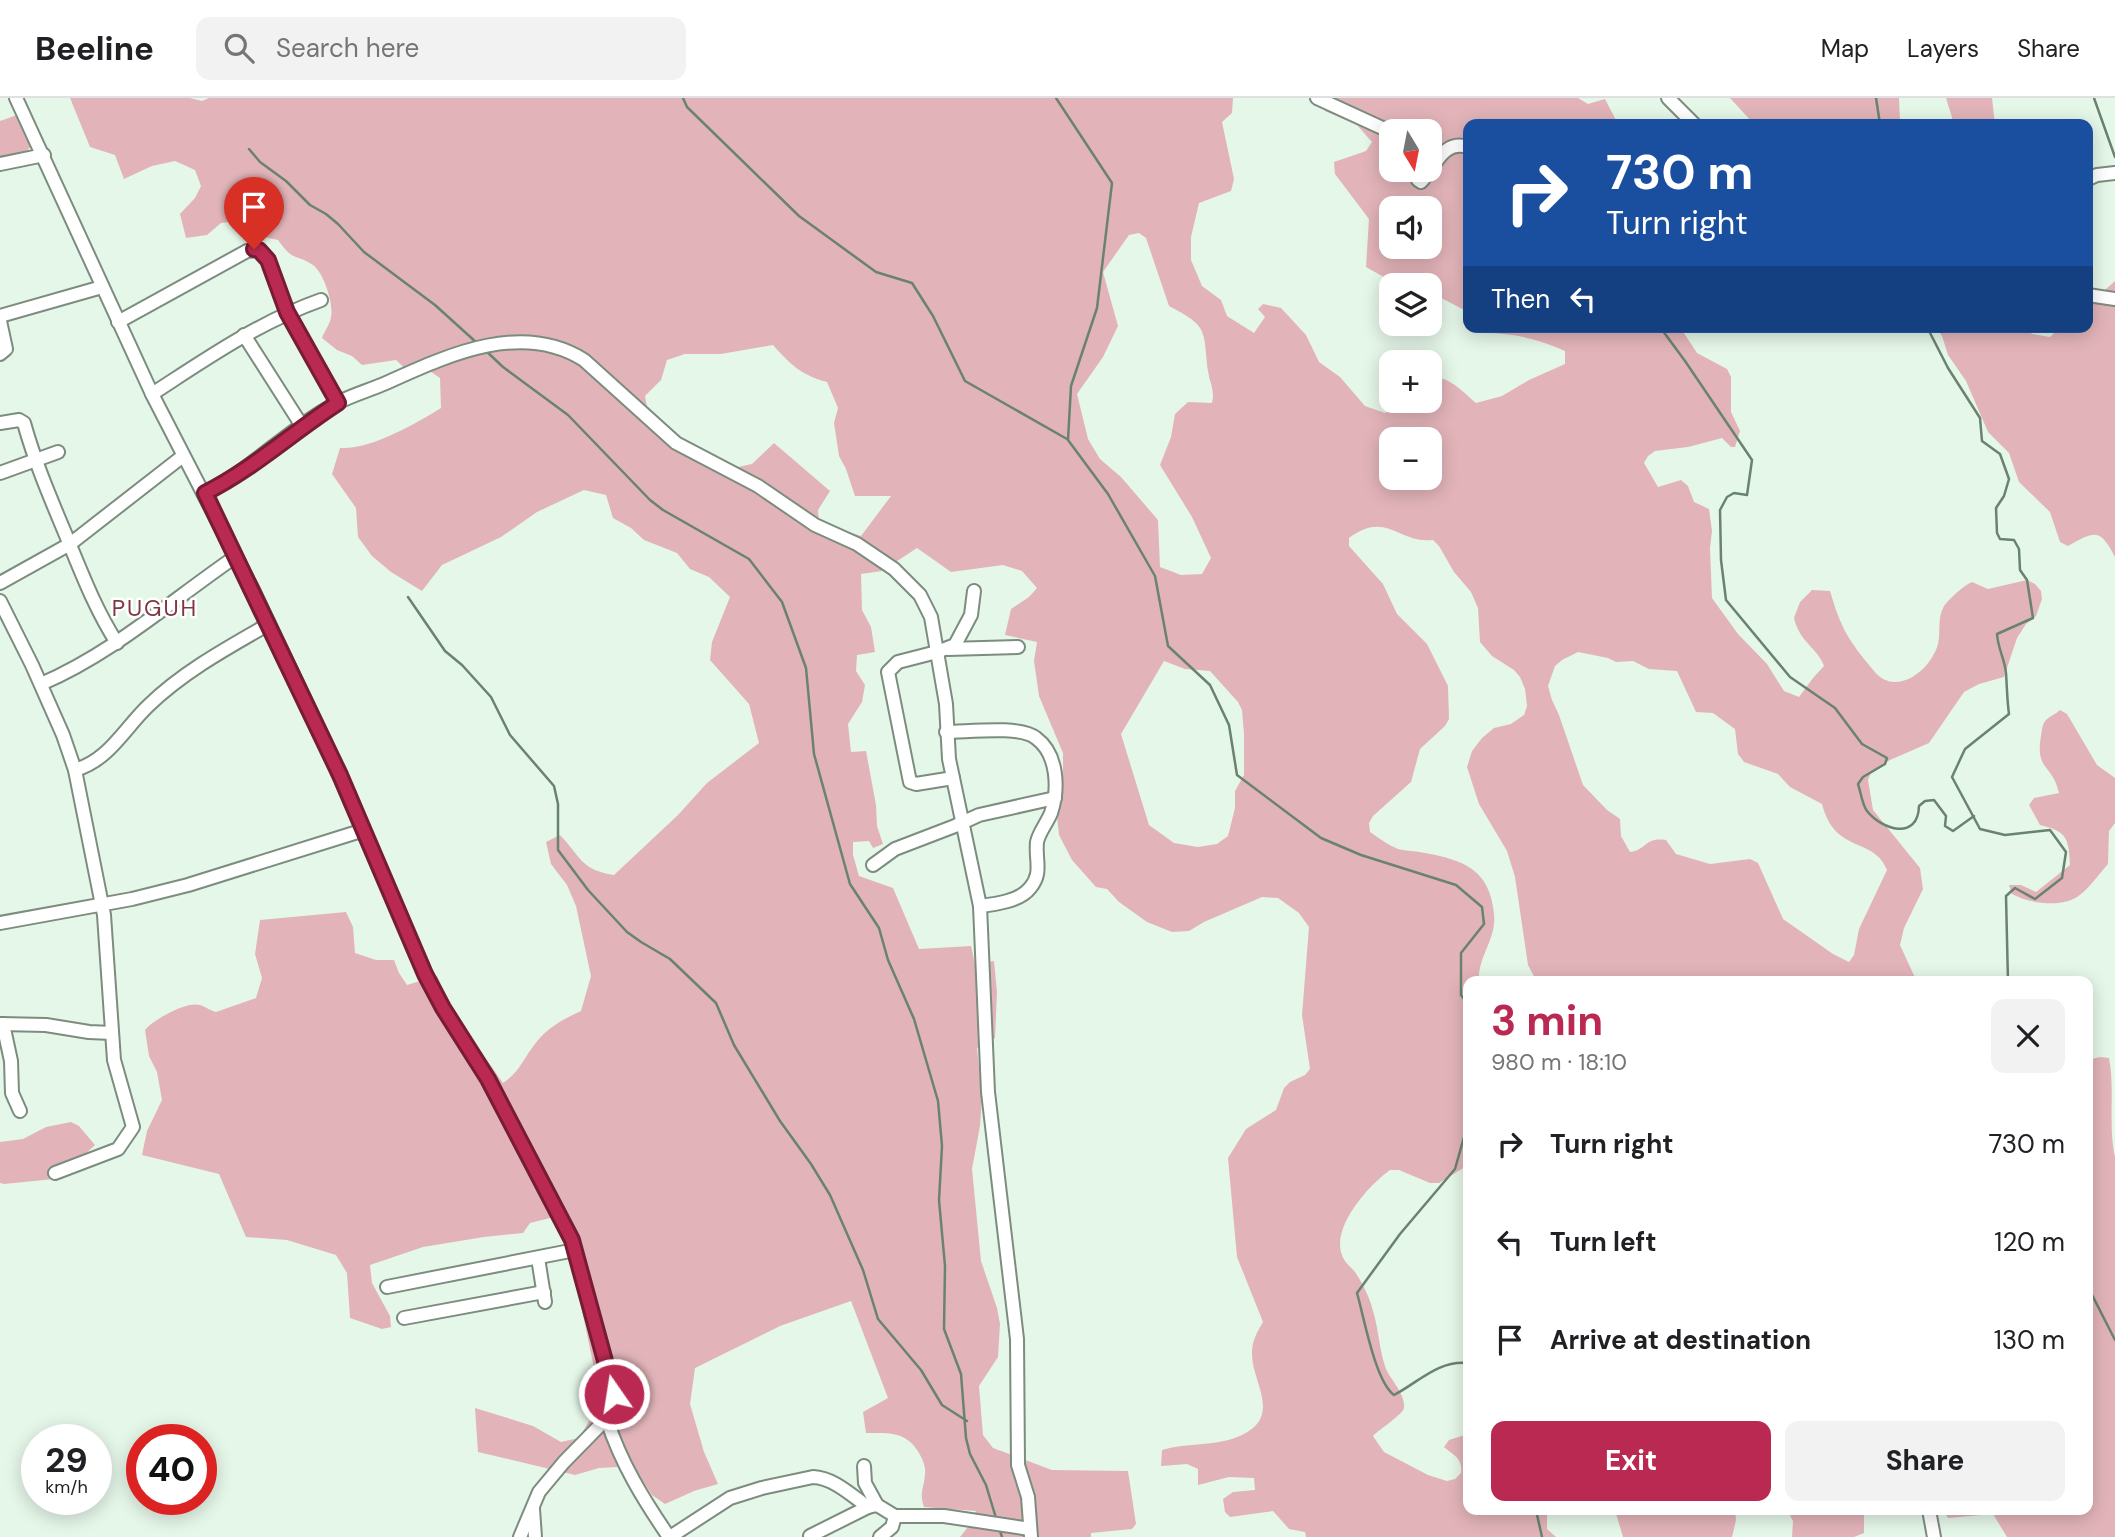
<!DOCTYPE html>
<html lang="en">
<head>
<meta charset="utf-8">
<style>
  body { margin:0; font-family:"DM Sans",sans-serif; background:#f2f2f2; color:#202124; height:100vh; display:flex; flex-direction:column; font-size:26px; white-space:nowrap }
  * { box-sizing:border-box; margin:0 }
  p { font-size:23px; color:#757577 }
  .icon { flex:none; width:38px; height:38px; fill:none; stroke:currentColor; stroke-width:2; stroke-linecap:round; stroke-linejoin:round }
  .map { position:relative; flex:1; overflow:hidden }
  .panel { position:absolute; left:1463px; top:878px; width:630px; height:539px; display:flex; flex-direction:column; background:#fff; border-radius:14px; box-shadow:0 4px 18px #0003 }
  .panel>* { flex:none }
  .banner { position:absolute; left:1463px; top:21px; width:630px; height:214px; border-radius:14px; box-shadow:0 4px 18px #0003; background:#1a4fa0; color:#fff; overflow:hidden }
  .needle { width:46px; rotate:170deg }
  .controls { position:absolute; left:1379px; top:21px; display:grid; gap:14px }
  .controls a { display:grid; place-items:center; width:63px; height:63px; border-radius:14px; background:#fff; box-shadow:0 4px 18px #0003; font-size:35px }
  .speed { position:absolute; left:21px; top:1326px; display:flex; gap:14px; font-size:35px; font-weight:700; text-align:center }
  .speed>* { display:grid; place-content:center; width:91px; height:91px; border-radius:50%; background:#fff; box-shadow:0 4px 18px #0003; line-height:1 }
  .speed small { font-size:18px; font-weight:400 }
  .speed .limit { border:10px solid #d22; background:#fff; color:#111 }
  .pin { position:absolute; display:grid; place-items:center; width:60px; height:60px; color:#fff; margin:-72px -30px; border-radius:50% 50% 50% 0; rotate:-45deg; box-shadow:0 0 7px #0007 }
  .pin .icon { rotate:45deg }
  .me { position:absolute; width:77px; margin:-38px; rotate:347deg; stroke-linejoin:round; filter:drop-shadow(0 0 5px #0008) }
  .turn { display:flex; align-items:center; gap:24px; height:147px; padding:0 28px; font-size:32px }
  .turn .icon { width:91px; height:91px; stroke-width:2.5 }
  .turn b { display:block; font-size:49px; line-height:60px }
  .then { display:flex; align-items:center; height:66px; padding:0 28px; background:#0003; gap:14px; font-size:26px }
  .round { display:grid; place-items:center; flex:none; width:74px; height:74px; border-radius:14px; background:#f2f2f2 }
  .head { display:flex; align-items:center; justify-content:space-between; height:119px; padding:0 28px }
  h1 { font-size:42px; font-weight:700; line-height:52px; color:#b92951 }
  .action { display:flex; gap:14px; margin-top:auto; padding:14px 28px }
  .action a { flex:1; height:80px; border-radius:14px; background:#b92951; color:#fff; font-size:28px; font-weight:700; line-height:80px; text-align:center }
  .action a+a { background:#f2f2f2; color:#202124 }
  ul { padding:0; list-style:none }
  li { display:flex; align-items:center; gap:21px; height:98px; padding:0 28px }
  li div { flex:1 }
  li b { display:block; font-size:26px }
  li em { font-style:normal }
  header { display:flex; align-items:center; gap:42px; box-sizing:border-box; height:98px; padding:0 35px; background:#fff; border-bottom:2px solid #e0e0e0 }
  header strong { font-size:33px }
  nav { display:flex; gap:38px; margin-inline-start:auto; font-size:24px }
  .search { width:490px; height:63px; background:#f2f2f2; display:flex; align-items:center; gap:18px; box-sizing:border-box; padding:0 24px; border-radius:14px; color:#757577; font-size:26px }
  .map>svg:first-child { display:block }
</style>
</head>
<body>
<header>
<strong>Beeline</strong>
<div class="search"><svg class="icon" aria-label="search" viewBox="0 0 24 24"><circle cx="10" cy="10" r="6"/><path d="M15 15l6 6"/></svg>Search here</div>
<nav><a>Map</a><a>Layers</a><a>Share</a></nav>
</header>
<div class="map">
<svg width="2115" height="1439" viewBox="0 0 2115 1439">
  <rect width="100%" height="100%" fill="#e5f7e9"/>
  <g fill="#e2b4b9" fill-rule="evenodd">
    <path d="M70,0H190L202,3L209,0H1233L1232,15L1222,24L1234,81L1231,93L1199,105L1191,139V162L1202,188L1221,202L1227,218L1254,235L1265,219L1258,211L1263,206L1281,210L1306,237L1319,264L1340,279L1365,308L1385,315L1414,303H1430V286L1435,279C1452,281 1463,294 1476,305L1502,298L1529,282L1565,266V253C1539,241 1513,235 1484,235L1483,229H1680L1697,255L1727,271L1731,279V314L1740,333L1735,349H1731L1722,340L1688,349L1655,353L1648,358L1644,365L1658,389L1681,382L1688,388L1694,404L1709,411L1712,433L1710,450L1712,500L1738,536L1767,566L1784,593L1799,599L1813,580L1824,568C1817,549 1800,545 1794,520L1800,504L1812,492L1830,493C1841,531 1849,543 1874,573C1896,600 1931,572 1938,546C1941,533 1937,520 1944,508C1950,500 1963,488 1972,484L1988,491L2027,482L2035,486L2041,493L2042,501L2036,518L2026,526L2017,540L2004,579L1979,586L1964,594L1929,645L1890,662L1871,674L1868,682L1873,712L1920,770L1923,791L1904,830L1900,847L1917,884H1537L1528,867L1515,779L1507,753L1479,706L1467,669L1472,653L1482,640L1494,630L1511,626L1524,617L1527,608L1525,591L1520,579L1514,572L1492,558L1480,544L1478,510L1471,494L1454,474L1439,448L1433,442C1398,446 1387,412 1349,440V448L1383,486L1397,516L1427,546L1448,588L1449,621L1445,628L1420,651L1411,684L1373,718L1369,725L1370,734C1379,740 1388,747 1398,751C1406,753 1416,753 1425,755C1463,762 1490,771 1494,816C1497,841 1477,859 1479,884H1468V1061L1465,1069L1439,1085H1430L1399,1072H1390C1369,1087 1331,1129 1342,1157C1344,1164 1350,1168 1355,1174C1362,1184 1370,1200 1373,1213C1379,1232 1379,1252 1386,1271C1391,1282 1406,1297 1404,1310C1403,1316 1380,1331 1373,1338L1384,1354L1428,1377L1447,1383L1455,1381L1461,1375C1463,1360 1454,1358 1444,1349L1449,1342L1468,1336V1412H1547V1431L1556,1439H1306L1305,1434L1289,1431L1273,1413L1230,1419L1225,1414L1223,1401L1233,1394L1255,1392L1254,1380L1229,1379L1198,1387V1371L1187,1366L1161,1368L1162,1352C1188,1344 1217,1349 1242,1337C1283,1318 1251,1283 1252,1255C1252,1243 1257,1234 1263,1224L1237,1159L1228,1060L1246,1031L1276,1012L1284,990L1290,984L1305,977L1310,971L1302,917L1309,829L1299,815L1278,800L1262,799L1204,824L1189,833L1172,834L1147,824L1119,804L1107,791L1096,789L1072,762L1059,737L1057,718L1063,694V655L1039,598L1034,563L1037,544L1005,537L1011,511L1029,499L1037,490L1022,473L1003,467L951,474L917,450L882,473L861,476L862,512L871,529L875,554L857,557L856,573L865,587L862,604L848,626L851,654L866,653L876,707L877,728L883,746L873,750L869,743L853,744V757L859,778L893,790L919,851L971,848L975,866L994,863L997,894L995,940L977,950L982,999L980,1028L972,1071L981,1163L997,1210L1000,1226L998,1259L979,1288L983,1337L993,1350L1052,1372L1128,1373L1136,1426L1132,1431L1091,1435V1439H960L968,1429L976,1413L924,1409C919,1394 924,1391 925,1376C926,1369 923,1362 919,1355C906,1333 890,1335 866,1335L863,1314L888,1300L851,1203L780,1228L695,1270L690,1306L704,1354L718,1386L694,1393L665,1406L652,1397L635,1371L617,1369L599,1370L575,1377L478,1354L475,1310L533,1328L561,1344L579,1340L601,1303L580,1203L594,1195L585,1158L568,1120H550L530,1125L523,1135L484,1139L423,1149L370,1167L372,1185L390,1218L391,1229L382,1231L350,1220L347,1175L336,1157L287,1142L246,1139L219,1076L142,1057L147,1033L162,1002L157,974L149,958L145,932C153,922 186,903 200,907C206,909 209,912 216,914L256,900L262,880L255,856L260,822L346,814L353,829L355,855L376,862H394L399,875L407,887L437,878L455,916L503,985C519,974 521,965 532,950C545,931 561,922 581,913L591,878L576,808L567,787L551,766L546,744L560,737C581,759 581,772 614,777L678,717L707,685L759,645L749,606L710,562L712,544L730,499L709,479L690,471L677,455L644,442L631,430L613,420L606,397L584,392L537,414L501,439L442,467L422,493L391,474L372,458L358,439L356,410L332,376L340,350C370,352 415,326 441,310L440,280L427,271L413,278L396,262L362,267L352,258L337,252L322,240C324,234 330,226 331,219C334,207 324,175 313,167C295,155 294,165 278,142L259,138L249,127L238,123L221,125L207,137L186,140L180,116L195,100L201,88L195,72L175,63L152,68L124,81L115,57L90,49ZM1139,135L1146,140L1169,208C1209,229 1203,231 1208,273C1210,286 1215,292 1212,305L1188,304L1175,316L1171,339L1160,367L1192,419L1211,460L1202,476L1181,477L1160,469L1158,422L1121,379L1100,361L1088,341L1077,296L1103,259L1118,228L1103,174L1129,137ZM773,247C791,267 801,277 827,284L838,310L834,325L839,358L846,371L855,398H891L861,438L819,424L818,412L830,393L774,345L752,366L738,369L674,340L647,309L645,298L661,282L667,262L685,256H721ZM1391,341H1430V380H1391ZM1578,554L1608,560L1616,564L1633,563L1649,571L1677,573L1696,614L1713,615L1735,631L1738,656L1744,664L1778,676L1790,689L1822,706C1835,757 1874,738 1887,772L1859,831L1854,857L1849,864L1833,856L1783,821L1758,765L1750,761L1710,766L1676,756L1666,742C1644,739 1647,752 1630,754L1621,738L1620,721L1607,712L1583,687L1559,617L1552,602L1548,588L1555,568L1562,562ZM1164,563L1185,571L1210,573L1238,604L1242,612L1244,636V677L1235,693V710L1228,738L1217,746L1198,749L1174,745L1149,727L1121,636Z"/>
    <path d="M1315,0H1578L1588,6L1605,1L1618,26H1468V214L1430,194V187C1399,187 1392,184 1366,169L1369,121L1335,76L1334,64L1366,53L1372,44L1357,27L1325,13ZM1391,33H1430V72H1391ZM1391,110H1430V149H1391Z"/>
    <polygon points="1730,0 1899,0 1900,23 1899,26 1751,26 1752,24"/>
    <polygon points="1946,0 1992,0 1995,26 1954,26"/>
    <polygon points="17,17 25,24 33,46 24,56 0,60 0,23"/>
    <path d="M2115,183V459C2100,430 2095,433 2068,448L2060,444L2050,414L2019,384L2009,355L1988,334L1966,283L1948,257L1942,238L1936,229H2025L2032,236L2050,239L2060,229H2088V207Z"/>
    <path d="M2060,612L2067,616L2097,667L2115,680V725L2109,733L2108,766C2099,776 2089,791 2077,799C2060,810 2028,805 2012,796L2009,787H2021L2036,794L2070,767C2069,741 2067,733 2040,727L2029,707L2034,700L2059,695C2052,665 2035,673 2041,638C2042,633 2042,626 2046,622C2050,618 2056,616 2060,612Z"/>
    <path d="M2100,959L2109,960C2115,988 2108,1028 2115,1059V1439H2007L1993,1416L1948,1420L1943,1412H2088V962Z"/>
    <polygon points="71,1024 79,1028 95,1047 81,1060 58,1069 54,1081 4,1086 0,1085 0,1044 23,1041 46,1029"/>
    <polygon points="1615,1412 1735,1412 1736,1422 1732,1439 1623,1439"/>
    <polygon points="1787,1412 1864,1412 1864,1435 1854,1439 1792,1439 1793,1423"/>
  </g>
  <g fill="none" stroke-linecap="round" stroke-linejoin="round">
    <g stroke="#69836f" stroke-width="2.5">
      <polyline points="683,0 687,9 799,118 876,174 912,185 933,218 965,283 1067,341"/>
      <polyline points="1056,0 1112,85 1097,210 1071,288 1068,342 1108,396 1155,478 1168,548 1210,587 1229,627 1237,677 1321,740 1361,757 1456,787 1482,809 1484,826 1461,855 1461,897 1468,906"/>
      <polyline points="1876,0 1880,26"/>
      <polyline points="2094,0 2115,59"/>
      <polyline points="249,51 260,64 286,83 310,107 326,116 338,126 364,154 435,207 477,245"/>
      <path d="M1660,229L1685,263L1752,362L1747,397L1734,395L1727,399L1720,412L1721,462L1726,502L1790,579L1835,610L1862,646L1887,660L1885,666L1863,679L1858,686C1861,695 1862,706 1867,713C1882,732 1918,743 1919,708L1925,703L1934,702L1946,718L1945,728L1953,733L1974,718"/>
      <path d="M1927,229L1948,270L1980,320L1982,343L2000,356L2009,381L2004,398L1996,410L1997,435L2000,441L2014,442L2019,451L2020,472L2027,482L2033,520L1997,536C1998,551 2005,562 2006,575C2007,589 2007,602 2009,616L1965,651L1952,679L1980,731L2005,737L2050,732L2066,754L2062,780L2035,801L2015,790L2006,798L2008,884"/>
      <polyline points="485,252 503,269 568,317 650,402 663,412 749,461 782,504 806,570 814,656 850,786 879,830 888,862 914,921 938,1003 942,1048 939,1102 945,1168 944,1231 961,1276 966,1340 970,1356 986,1387 996,1420"/>
      <polyline points="408,499 445,553 462,567 491,599 510,637 554,688 558,706 558,752 588,792 627,834 641,844 670,861 716,905 734,947 780,1023 811,1066 830,1097 863,1172 878,1221 921,1272 942,1307 967,1323"/>
      <path d="M1468,1025L1455,1071L1400,1136L1357,1195C1364,1219 1375,1283 1394,1297C1419,1284 1438,1262 1468,1265"/>
      <polyline points="2088,1189 2115,1242"/>
      <polyline points="1536,1412 1542,1439"/>
      <polyline points="999,1430 1002,1439"/>
    </g>
    <defs>
      <g id="minor">
        <polyline points="16,0 152,296 253,492 324,642 425,876 443,910 488,981 572,1142 612,1285 615,1307 612,1315 564,1364 539,1394 520,1439"/>
        <polyline points="1317,0 1391,34"/>
        <polyline points="1668,0 1694,26"/>
        <polyline points="0,66 44,57"/>
        <path d="M1414,72L1418,82L1421,84C1435,69 1443,41 1468,49"/>
        <polyline points="2088,81 2097,77 2115,75"/>
        <polyline points="2088,197 2115,201"/>
        <polyline points="0,218 102,189"/>
        <polyline points="0,223 6,251 0,256"/>
        <polyline points="118,224 247,153 259,152 268,162 287,214 338,305"/>
        <polyline points="244,237 302,328"/>
        <path d="M152,296C206,261 259,224 321,202"/>
        <path d="M0,325L19,322L24,325C36,368 53,406 70,447C84,481 97,514 117,545"/>
        <polyline points="0,375 58,354"/>
        <path d="M205,395C253,370 290,330 337,305C352,297 370,292 386,285C446,258 521,222 584,262L676,345L758,388L815,427L857,446L894,471L920,497L931,519L946,606L949,661L980,808L988,994L1017,1241L1018,1367L1028,1399L1031,1439"/>
        <polyline points="0,485 70,446 183,358"/>
        <polyline points="0,503 32,567 63,637 75,672 104,817 114,962 133,1029 118,1051 55,1075"/>
        <polyline points="948,551 1018,549"/>
        <path d="M41,586C113,555 171,503 235,459"/>
        <path d="M946,634C968,634 1020,627 1036,640C1058,656 1059,691 1051,715C1047,725 1039,734 1037,744C1035,762 1043,775 1030,790C1020,803 996,806 980,808"/>
        <path d="M75,672C109,662 124,631 148,608C183,574 227,550 269,526"/>
        <polyline points="953,680 916,686 910,684 888,574 898,564 937,554 955,547 971,517 974,493"/>
        <polyline points="873,767 895,751 955,728 979,717 1055,700"/>
        <polyline points="0,825 132,801 188,787 364,732"/>
        <polyline points="0,926 46,927 89,934 112,935"/>
        <polyline points="3,926 11,963 12,995 20,1013"/>
        <polyline points="538,1160 545,1204"/>
        <polyline points="387,1189 575,1152"/>
        <polyline points="404,1220 544,1194"/>
        <path d="M607,1322C621,1365 643,1401 669,1439"/>
        <polyline points="864,1368 865,1385 877,1407"/>
        <polyline points="533,1411 535,1439"/>
        <polyline points="1929,1412 1934,1439"/>
        <polyline points="810,1438 868,1409"/>
        <path d="M670,1439L730,1400L762,1390L813,1379C834,1380 851,1397 868,1409L877,1407L895,1418H944L1030,1431"/>
        <polyline points="880,1439 892,1429 895,1418"/>
      </g>
    </defs>
    <use href="#minor" stroke="#7c8c7f" stroke-width="16"/>
    <use href="#minor" stroke="#fff" stroke-width="12"/>
  </g>
  <g fill="none" stroke-linecap="round" stroke-linejoin="round">
    <defs>
      <path id="route" d="M254,151L259,152L268,162L287,214L338,305C293,334 253,371 205,395L340,677L425,876L443,910L488,981L572,1142L614,1296"/>
    </defs>
    <use href="#route" stroke="#781b35" stroke-width="18"/>
    <use href="#route" stroke="#b92951" stroke-width="12"/>
  </g>
  <g text-anchor="middle" dominant-baseline="central" stroke-width="5" stroke-linejoin="round" paint-order="stroke">
    <g font-size="23" letter-spacing="2" fill="#7f3744" stroke="#fff">
      <text x="155" y="510">PUGUH</text>
    </g>
  </g>
</svg>
<div class="controls">
<a><svg class="needle" viewBox="-14 -14 28 28"><path d="M0-13l5 13h-10z" fill="#e53935"/><path d="M0 13l5-13h-10z" fill="#757577"/></svg></a>
<a><svg class="icon" aria-label="sound" viewBox="0 0 24 24"><path d="M4 9h4l5-4v14l-5-4H4zM17 9q2 3 0 6"/></svg></a>
<a><svg class="icon" aria-label="layers" viewBox="0 0 24 24"><path d="M12 4l9 5-9 5-9-5zM3 14l9 5 9-5"/></svg></a>
<a>+</a>
<a>−</a>
</div>
<div class="speed"><div>29<small>km/h</small></div><div class="limit">40</div></div>
<div class="pin" style="left:254px;top:151px;background:#d93025"><svg class="icon" aria-label="arrive" viewBox="0 0 24 24"><path d="M6 21V4h12l-3 4 3 4H6"/></svg></div>
<svg class="me" style="left:614px;top:1296px" viewBox="-20 -20 40 40"><circle r="17" fill="#b92951" stroke="#fff" stroke-width="3"/><path d="M0-11L8 9 0 5-8 9z" fill="#fff"/></svg>
<div class="banner">
<div class="turn"><svg class="icon" aria-label="right" viewBox="0 0 24 24"><path d="M7 20v-9h11M14 6l5 5-5 5"/></svg><div><b>730 m</b>Turn right</div></div>
<div class="then">Then<svg class="icon" aria-label="left" viewBox="0 0 24 24"><path d="M17 20v-9H6M10 6l-5 5 5 5"/></svg></div>
</div>
<section class="panel">
<div class="head"><div><h1>3 min</h1><p>980 m · 18:10</p></div><a class="round"><svg class="icon" aria-label="close" viewBox="0 0 24 24"><path d="M6 6l12 12M18 6L6 18"/></svg></a></div>
<ul>
<li><svg class="icon" aria-label="right" viewBox="0 0 24 24"><path d="M7 20v-9h11M14 6l5 5-5 5"/></svg><div><b>Turn right</b></div><em>730 m</em></li>
<li><svg class="icon" aria-label="left" viewBox="0 0 24 24"><path d="M17 20v-9H6M10 6l-5 5 5 5"/></svg><div><b>Turn left</b></div><em>120 m</em></li>
<li><svg class="icon" aria-label="arrive" viewBox="0 0 24 24"><path d="M6 21V4h12l-3 4 3 4H6"/></svg><div><b>Arrive at destination</b></div><em>130 m</em></li>
</ul>
<div class="action"><a>Exit</a><a>Share</a></div>
</section>
</div>
</body>
</html>
